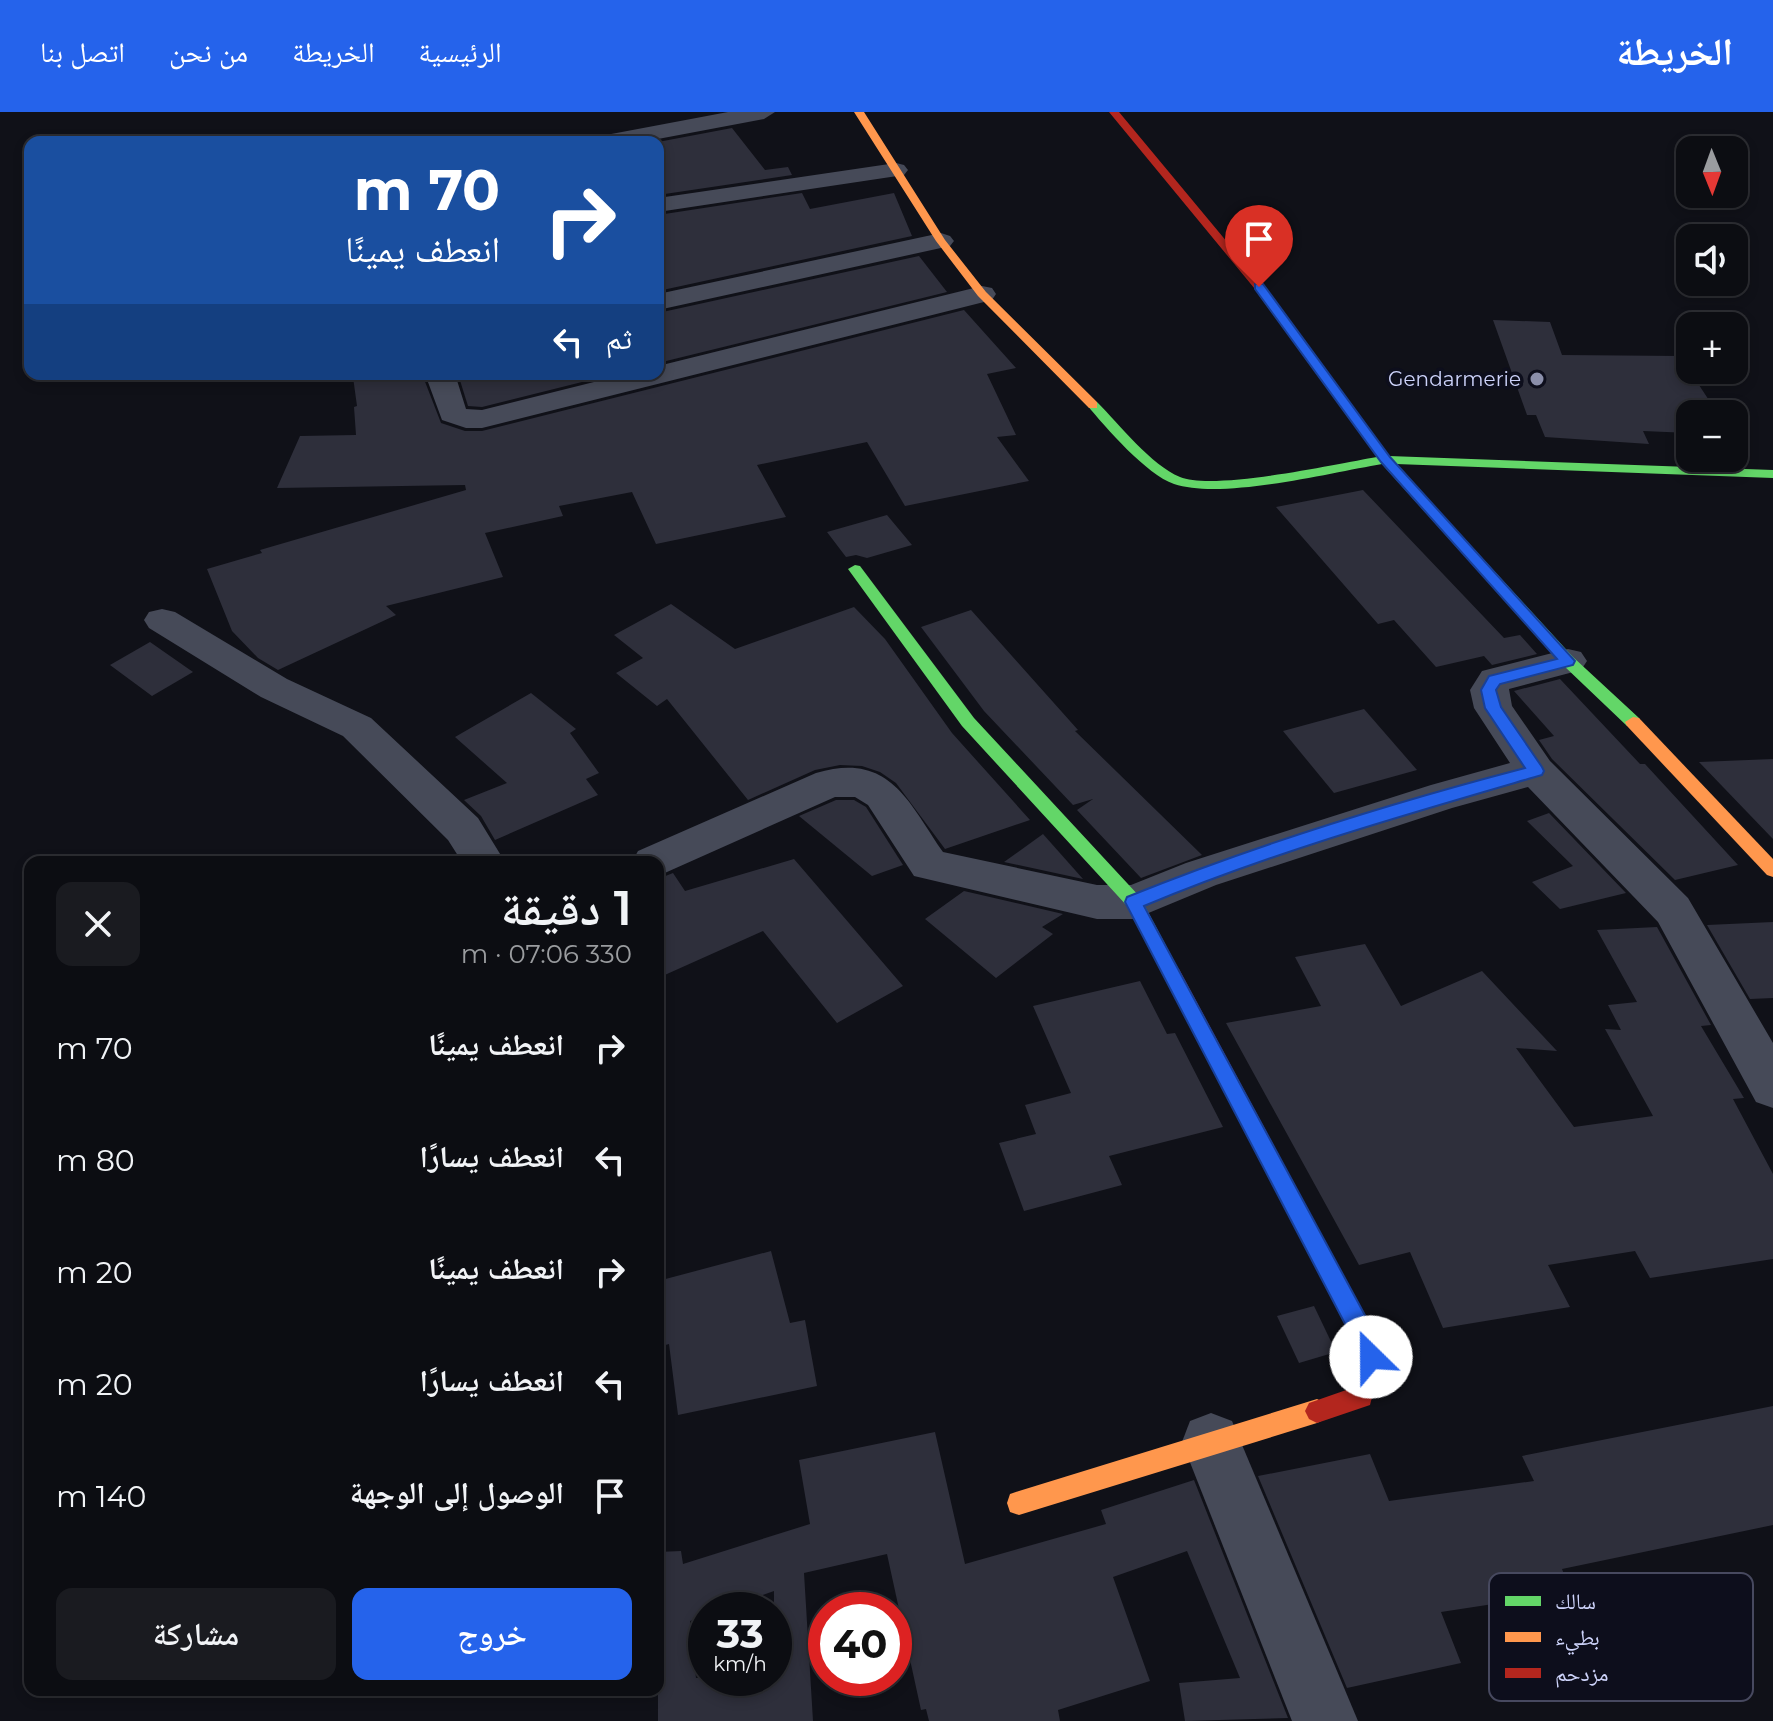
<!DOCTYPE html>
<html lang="ar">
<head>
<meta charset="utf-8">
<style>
  body { margin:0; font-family:Montserrat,"Noto Naskh Arabic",sans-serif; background:#1a1b20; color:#f1f3f6; direction:rtl; height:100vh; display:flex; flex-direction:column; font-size:30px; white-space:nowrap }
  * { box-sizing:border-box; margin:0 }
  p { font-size:26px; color:#9a9c9f }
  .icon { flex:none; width:44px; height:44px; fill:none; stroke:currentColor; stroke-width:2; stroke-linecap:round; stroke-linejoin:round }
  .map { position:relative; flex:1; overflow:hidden; direction:ltr }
  .panel { position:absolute; left:24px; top:744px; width:640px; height:840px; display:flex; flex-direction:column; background:#0c0d12; border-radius:16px; box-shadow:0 4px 12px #0003,0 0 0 2px #2c2d32; direction:rtl }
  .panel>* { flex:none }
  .guide { position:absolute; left:24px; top:24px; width:640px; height:244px; border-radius:16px; box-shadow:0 4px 12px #0003,0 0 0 2px #2c2d32; direction:rtl; background:#1a4fa0; color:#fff; overflow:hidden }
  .needle { width:52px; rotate:179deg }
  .buttons { position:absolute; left:1676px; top:24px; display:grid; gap:16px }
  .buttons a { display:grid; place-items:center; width:72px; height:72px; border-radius:16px; background:#0c0d12; box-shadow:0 4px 12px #0003,0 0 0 2px #2c2d32; font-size:40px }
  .speed { position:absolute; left:688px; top:1480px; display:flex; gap:16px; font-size:40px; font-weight:700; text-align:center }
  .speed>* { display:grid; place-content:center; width:104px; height:104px; border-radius:50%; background:#0c0d12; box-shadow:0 4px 12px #0003,0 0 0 2px #2c2d32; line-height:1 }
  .speed small { font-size:20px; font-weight:400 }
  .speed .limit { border:12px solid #d22; background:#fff; color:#111 }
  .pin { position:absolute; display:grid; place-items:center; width:68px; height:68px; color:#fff; margin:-82px -34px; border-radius:50% 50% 50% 0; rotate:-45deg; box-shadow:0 0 8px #0007 }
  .pin .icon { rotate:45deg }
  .me { position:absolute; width:88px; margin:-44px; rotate:337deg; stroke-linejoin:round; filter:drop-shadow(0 0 6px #0008) }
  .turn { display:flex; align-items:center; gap:28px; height:168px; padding:0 32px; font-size:36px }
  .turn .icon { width:104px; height:104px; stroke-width:2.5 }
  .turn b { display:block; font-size:56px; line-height:68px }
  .then { display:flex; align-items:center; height:76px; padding:0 32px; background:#0003; gap:16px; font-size:30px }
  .round { display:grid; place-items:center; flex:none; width:84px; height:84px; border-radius:16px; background:#1a1b20 }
  .summary { display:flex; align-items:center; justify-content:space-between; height:136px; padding:0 32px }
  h1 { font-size:48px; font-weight:600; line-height:60px }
  .cta { display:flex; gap:16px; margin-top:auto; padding:16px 32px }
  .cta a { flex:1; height:92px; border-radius:16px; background:#2563eb; color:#fff; font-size:32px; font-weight:600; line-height:92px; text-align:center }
  .cta a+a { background:#1a1b20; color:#f1f3f6 }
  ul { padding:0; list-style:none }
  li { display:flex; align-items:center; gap:24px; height:112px; padding:0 32px }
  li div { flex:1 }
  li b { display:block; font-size:30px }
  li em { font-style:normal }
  header { display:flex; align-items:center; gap:48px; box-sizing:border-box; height:112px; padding:0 40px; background:#2563eb; color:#fff }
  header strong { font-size:38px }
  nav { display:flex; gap:44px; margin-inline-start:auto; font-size:28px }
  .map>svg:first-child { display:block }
</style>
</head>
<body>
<header>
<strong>الخريطة</strong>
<nav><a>الرئيسية</a><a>الخريطة</a><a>من نحن</a><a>اتصل بنا</a></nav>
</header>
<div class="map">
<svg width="1773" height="1609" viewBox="0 0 1773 1609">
  <rect width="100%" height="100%" fill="#101118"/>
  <g fill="#2e2f3b" fill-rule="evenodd">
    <polygon points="732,16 765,58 788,55 792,63 658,83 658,30"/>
    <polygon points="802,81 810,97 894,81 912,124 658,179 658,103"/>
    <polygon points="919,144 947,180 658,251 658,201"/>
    <polygon points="964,198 1016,256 987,262 1016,323 997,325 1029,369 905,394 867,330 757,353 786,405 656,432 632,380 559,394 563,404 485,421 503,465 386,494 396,503 278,558 258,546 232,519 207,457 262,441 260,438 466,378 465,373 277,376 300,324 356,323 354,295 357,294 353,265 422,262 441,311 465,319 482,319"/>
    <polygon points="1493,208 1550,210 1562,243 1680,244 1718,302 1690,302 1690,321 1643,319 1649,332 1545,325 1536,303 1527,303"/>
    <polygon points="458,262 614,262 482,295 468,294"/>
    <polygon points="1363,378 1504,526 1520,523 1537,542 1492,553 1484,544 1436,555 1394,508 1378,512 1276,395"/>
    <polygon points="887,403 912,433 867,446 856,443 846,445 827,420"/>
    <polygon points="671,492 735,537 854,495 885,527 952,621 1030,708 945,737 896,671 880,660 862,654 840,653 815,658 748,688 667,587 657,594 616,561 643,546 614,523"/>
    <polygon points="971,498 1078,618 1075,619 1202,743 1141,766 1077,698 1093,687 1073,693 984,599 921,515"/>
    <polygon points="150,530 193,560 152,584 110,553"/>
    <polygon points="1560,567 1640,652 1645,652 1738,753 1675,768 1552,647 1539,628 1554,624 1514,579"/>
    <polygon points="531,581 576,617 570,621 599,661 586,667 598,683 495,728 481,704 464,688 507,671 455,625"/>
    <polygon points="1364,597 1417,658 1334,681 1283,619"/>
    <polygon points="1773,647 1773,727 1699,650"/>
    <polygon points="836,688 854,688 866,695 903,753 872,764 799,704"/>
    <polygon points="1549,701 1626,781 1560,797 1532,770 1573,754 1527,709"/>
    <polygon points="1043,722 1083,767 1004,750"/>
    <polygon points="794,747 903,874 837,911 763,819 658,866 658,767 673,761 685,779"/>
    <polygon points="964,779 1063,802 1042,815 1053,822 996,866 925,807"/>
    <polygon points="1773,810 1773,886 1750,887 1707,813"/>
    <polygon points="1657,815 1711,913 1701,914 1744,986 1733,987 1773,1062 1773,1147 1650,1166 1635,1139 1548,1153 1570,1195 1443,1216 1410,1140 1359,1153 1226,911 1321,894 1295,845 1365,832 1401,894 1482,859 1557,939 1516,936 1574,1015 1653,1004 1605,917 1621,918 1608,893 1637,890 1597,818"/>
    <polygon points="1140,869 1167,922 1175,921 1223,1015 1109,1044 1122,1073 1024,1099 999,1031 1036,1022 1025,993 1071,981 1033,894"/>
    <polygon points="771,1139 790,1211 805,1208 817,1274 678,1303 669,1232 662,1234 658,1214 658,1169"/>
    <polygon points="1314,1194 1336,1240 1299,1251 1277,1204"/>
    <polygon points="1773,1294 1773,1413 1562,1457 1571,1480 1441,1500 1461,1551 1347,1576 1258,1364 1370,1342 1389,1389 1534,1369 1522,1344"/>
    <path d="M935,1320L965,1452L1106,1412L1101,1398L1194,1368L1288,1606L1185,1609L1179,1571L1240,1566L1187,1439L1113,1465L1150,1569L1058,1598L1060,1609H929L926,1597L921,1598L887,1442L804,1461L813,1609H658V1440L681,1439L683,1452L810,1412L799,1348ZM774,1479V1566H696L690,1509L706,1503V1498H720Z"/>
  </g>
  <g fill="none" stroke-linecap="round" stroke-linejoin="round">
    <g fill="#464a58" fill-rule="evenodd">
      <polygon points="728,0 775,0 764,7 642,30 594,30 598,25 606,23"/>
      <polygon points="896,51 904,53 908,58 904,63 658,100 658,86"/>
      <polygon points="941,121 950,124 954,129 950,134 658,198 658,182"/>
      <polygon points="982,174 992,176 996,182 992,188 482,316 466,316 442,308 425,262 455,262 466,297 482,298 626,262 658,262 658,254"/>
      <polygon points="162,497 175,500 287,567 371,606 478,706 505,750 462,750 448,728 343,624 261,585 149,516 144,508 149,500"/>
      <path d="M1568,537L1581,540L1587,549L1581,558L1509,577L1512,594L1550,649L1688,786L1773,931V996L1756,990L1658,810L1528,675L1452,696L1216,773L1134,807H1097L914,764L868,693L855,685H835L658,764V750H632L638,739L816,661C889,639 908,689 943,740L1097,773H1131L1186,751L1431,673L1510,651L1474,596L1470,578L1482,559Z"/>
      <polygon points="1211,1301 1232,1309 1358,1609 1292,1609 1182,1330 1190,1309"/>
    </g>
    <g fill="#63d668" fill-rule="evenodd">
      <path d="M1293,218L1297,219L1389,344L1773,358V366L1396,352L1573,545L1639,606L1641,610L1639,614H1627L1563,553L1382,352C1329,361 1222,388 1174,372C1147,363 1105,315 1087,293L1097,290C1120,313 1151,353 1180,365C1214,379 1336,352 1377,345L1287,221Z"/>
      <polygon points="855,453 860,454 974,606 1140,785 1181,862 1179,867 1165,867 1128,795 962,614 848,457"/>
    </g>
    <g fill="#ff974d" fill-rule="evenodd">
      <polygon points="854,0 864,0 945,128 986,180 1097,290 1097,296 1089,296 978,184 936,129"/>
      <polygon points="1633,605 1639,606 1773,747 1773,765 1767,763 1627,614 1625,610"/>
      <polygon points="1317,1287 1325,1291 1329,1299 1325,1307 1317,1311 1019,1403 1010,1400 1007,1391 1010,1382 1019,1379"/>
    </g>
    <g fill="#b3261e" fill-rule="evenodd">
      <polygon points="1109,0 1119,0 1272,184 1299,221 1297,223 1289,223 1264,188"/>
      <polygon points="1172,855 1179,857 1374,1220 1382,1245 1370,1293 1317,1311 1309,1307 1305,1299 1309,1291 1352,1276 1360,1245 1356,1231 1163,862 1165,857"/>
    </g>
  </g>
  <path fill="#2563eb" stroke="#184099" stroke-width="2" d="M1255,172H1263L1390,345L1575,549L1573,553L1500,572L1496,578L1501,595L1542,655L1544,659L1542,663C1408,702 1273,740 1144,794L1374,1220L1382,1245L1379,1253L1371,1257L1363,1253L1355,1231L1125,790L1127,785C1256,733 1391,691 1525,656L1485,596L1481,578L1489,564L1557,547L1381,350L1255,177Z"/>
  <circle fill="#8b8fab" stroke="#0d0e1c" stroke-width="3" cx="1537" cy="267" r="8"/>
  <g text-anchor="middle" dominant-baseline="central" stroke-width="7" stroke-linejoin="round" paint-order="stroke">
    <g font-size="20" fill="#cdd3fa" stroke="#0d0e1c" text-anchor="end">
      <text x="1521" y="267">Gendarmerie</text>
    </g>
  </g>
  <rect x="1489" y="1461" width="264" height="128" rx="12" fill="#0d0e1c" stroke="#47495f" stroke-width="2"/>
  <rect x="1505" y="1484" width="36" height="10" fill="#63d668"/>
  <rect x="1505" y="1520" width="36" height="10" fill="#ff974d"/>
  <rect x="1505" y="1556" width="36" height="10" fill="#b3261e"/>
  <g font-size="22" fill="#cdd3fa">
    <text x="1555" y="1497">سالك</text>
    <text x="1555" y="1533">بطيء</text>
    <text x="1555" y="1569">مزدحم</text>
  </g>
</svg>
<div class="buttons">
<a><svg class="needle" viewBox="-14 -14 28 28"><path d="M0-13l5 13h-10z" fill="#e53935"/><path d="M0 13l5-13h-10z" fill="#9a9c9f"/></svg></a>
<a><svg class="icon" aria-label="sound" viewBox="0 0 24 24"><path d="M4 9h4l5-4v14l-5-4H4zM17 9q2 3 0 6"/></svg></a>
<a>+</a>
<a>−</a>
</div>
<div class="speed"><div>33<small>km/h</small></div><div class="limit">40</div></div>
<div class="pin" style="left:1259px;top:175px;background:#d93025"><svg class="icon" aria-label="arrive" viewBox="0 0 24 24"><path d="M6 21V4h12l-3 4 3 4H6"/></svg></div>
<svg class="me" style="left:1371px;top:1245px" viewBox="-20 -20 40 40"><circle r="19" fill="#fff"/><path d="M0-13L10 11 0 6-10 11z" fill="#2563eb"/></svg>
<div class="guide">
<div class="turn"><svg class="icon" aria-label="right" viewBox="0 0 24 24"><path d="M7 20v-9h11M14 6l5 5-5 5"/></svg><div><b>70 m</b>انعطف يمينًا</div></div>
<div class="then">ثم<svg class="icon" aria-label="left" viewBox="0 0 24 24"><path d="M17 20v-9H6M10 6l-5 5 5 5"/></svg></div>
</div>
<section class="panel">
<div class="summary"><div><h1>1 دقيقة</h1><p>330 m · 07:06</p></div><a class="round"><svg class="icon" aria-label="close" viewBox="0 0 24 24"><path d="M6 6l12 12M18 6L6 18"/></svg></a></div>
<ul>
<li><svg class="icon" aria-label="right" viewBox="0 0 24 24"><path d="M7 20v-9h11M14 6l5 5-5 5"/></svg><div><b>انعطف يمينًا</b></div><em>70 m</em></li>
<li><svg class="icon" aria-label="left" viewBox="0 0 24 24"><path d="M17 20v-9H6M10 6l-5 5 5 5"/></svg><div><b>انعطف يسارًا</b></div><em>80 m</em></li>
<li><svg class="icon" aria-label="right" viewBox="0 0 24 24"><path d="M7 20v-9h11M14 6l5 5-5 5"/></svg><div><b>انعطف يمينًا</b></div><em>20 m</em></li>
<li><svg class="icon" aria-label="left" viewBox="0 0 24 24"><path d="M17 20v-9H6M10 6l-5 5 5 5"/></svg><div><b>انعطف يسارًا</b></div><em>20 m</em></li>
<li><svg class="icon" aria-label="arrive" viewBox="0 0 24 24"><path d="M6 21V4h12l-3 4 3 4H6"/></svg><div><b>الوصول إلى الوجهة</b></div><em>140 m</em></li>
</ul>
<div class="cta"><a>خروج</a><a>مشاركة</a></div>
</section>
</div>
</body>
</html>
